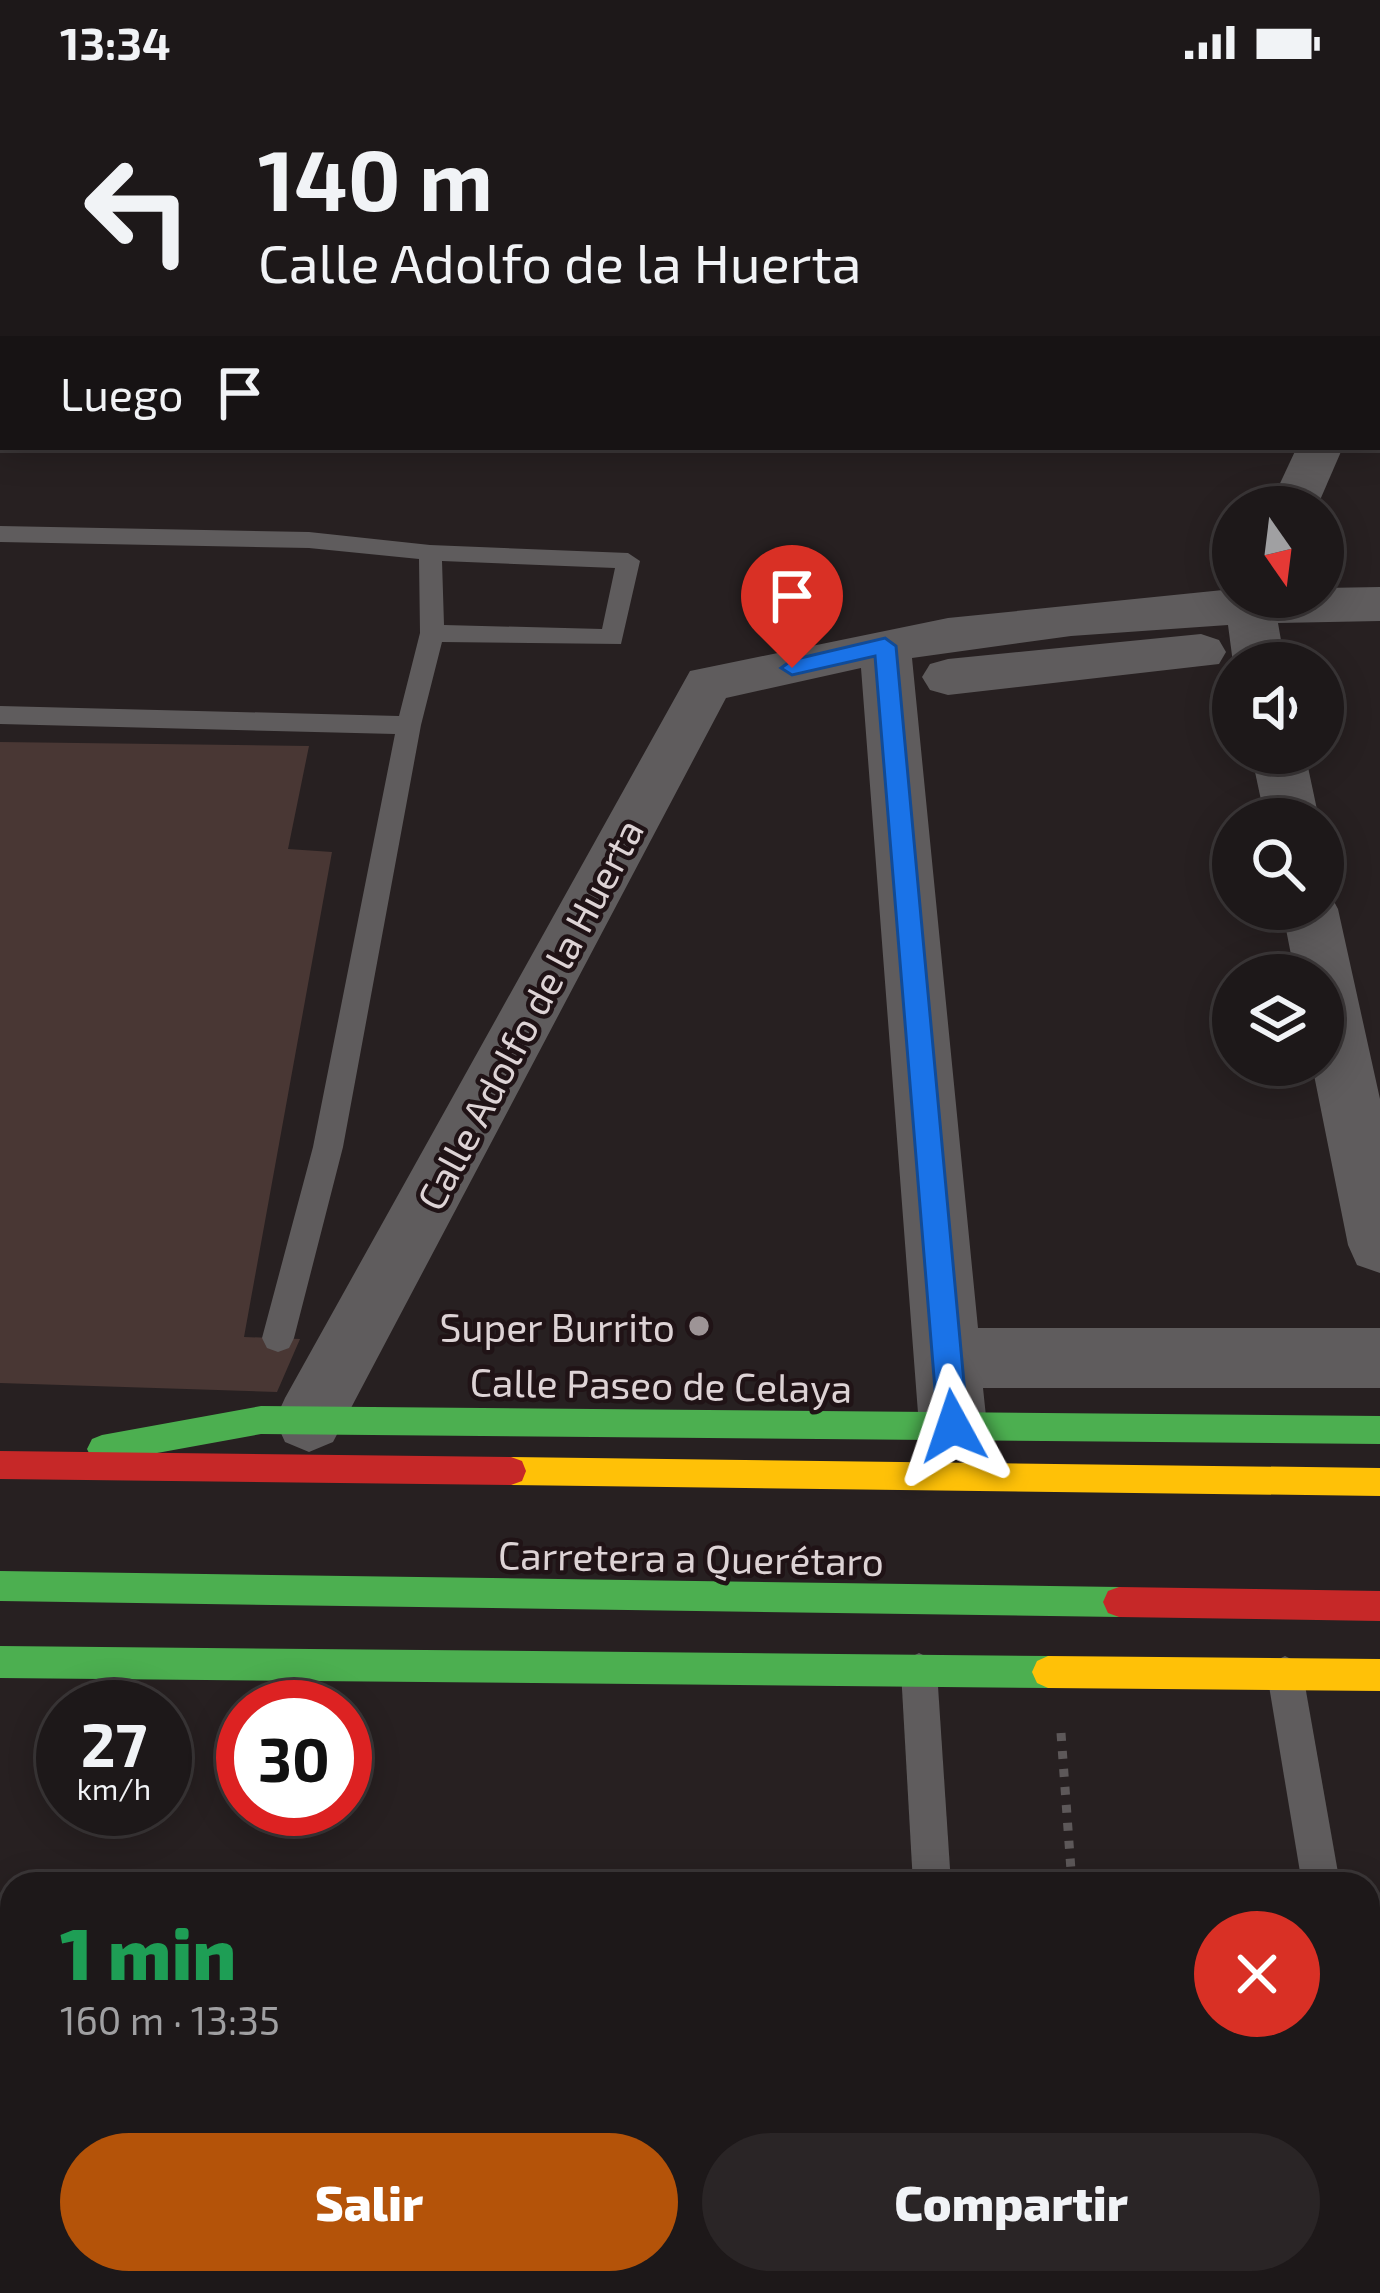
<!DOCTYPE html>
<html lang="es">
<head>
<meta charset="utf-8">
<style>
  body { margin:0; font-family:"Exo 2",sans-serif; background:#2a2526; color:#f1f3f6; height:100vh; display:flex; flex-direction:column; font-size:45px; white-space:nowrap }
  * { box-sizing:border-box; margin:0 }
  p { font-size:39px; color:#a0a0a2 }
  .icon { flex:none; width:66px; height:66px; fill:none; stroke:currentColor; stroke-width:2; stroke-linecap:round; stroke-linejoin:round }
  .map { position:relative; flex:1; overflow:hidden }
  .sheet { position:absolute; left:0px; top:1788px; width:1380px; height:423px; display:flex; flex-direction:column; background:#1d1819; border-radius:36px 36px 0 0; box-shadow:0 6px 30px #0003,0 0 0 3px #3b3738 }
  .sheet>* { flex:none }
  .hud { position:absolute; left:0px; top:0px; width:1380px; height:366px; box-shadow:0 6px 30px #0003,0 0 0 3px #3b3738; background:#1d1819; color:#f1f3f6; overflow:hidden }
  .needle { width:78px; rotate:166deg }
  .buttons { position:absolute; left:1212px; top:402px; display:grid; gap:24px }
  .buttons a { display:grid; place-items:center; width:132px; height:132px; border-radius:50%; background:#1d1819; box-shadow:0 6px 30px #0003,0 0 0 3px #3b3738; font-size:60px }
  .speed { position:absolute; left:36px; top:1596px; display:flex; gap:24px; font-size:60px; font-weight:700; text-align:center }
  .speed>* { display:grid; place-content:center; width:156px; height:156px; border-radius:50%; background:#1d1819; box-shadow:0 6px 30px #0003,0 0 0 3px #3b3738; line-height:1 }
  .speed small { font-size:30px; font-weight:400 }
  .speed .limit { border:18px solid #d22; background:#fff; color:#111 }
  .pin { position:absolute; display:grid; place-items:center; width:102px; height:102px; color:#fff; margin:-123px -51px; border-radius:50% 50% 50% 0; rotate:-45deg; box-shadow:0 0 12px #0007 }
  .pin .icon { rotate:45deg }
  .me { position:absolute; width:132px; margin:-66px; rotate:355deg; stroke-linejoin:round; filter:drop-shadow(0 0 9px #0008) }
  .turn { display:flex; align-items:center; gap:42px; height:252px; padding:0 60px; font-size:54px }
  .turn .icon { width:156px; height:156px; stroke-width:2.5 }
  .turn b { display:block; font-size:84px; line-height:102px }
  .then { display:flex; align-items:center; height:114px; padding:0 60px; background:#0003; gap:24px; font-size:45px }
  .round { display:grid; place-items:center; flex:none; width:126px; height:126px; border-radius:63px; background:#2a2526 }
  .headline { display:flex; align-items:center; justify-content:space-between; height:204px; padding:0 60px }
  h1 { font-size:72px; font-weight:800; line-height:90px; color:#1e9e55 }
  .action { display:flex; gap:24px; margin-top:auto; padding:24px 60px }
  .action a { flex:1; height:138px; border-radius:72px; background:#b45309; color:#fff; font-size:48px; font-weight:800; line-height:138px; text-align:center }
  .action a+a { background:#2a2526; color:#f1f3f6 }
  .status { display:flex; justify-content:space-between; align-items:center; height:84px; padding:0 60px; background:#1d1819; direction:ltr }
  .status svg { height:33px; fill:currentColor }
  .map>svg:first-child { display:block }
</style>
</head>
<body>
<div class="status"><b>13:34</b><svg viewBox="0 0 49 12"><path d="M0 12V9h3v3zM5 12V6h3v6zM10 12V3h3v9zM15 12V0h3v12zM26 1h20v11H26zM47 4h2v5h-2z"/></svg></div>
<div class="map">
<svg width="1380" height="2209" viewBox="0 0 1380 2209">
  <rect width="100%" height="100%" fill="#272021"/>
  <g fill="#180420">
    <polygon points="12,1973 12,2199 91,2199 82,2209 0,2209 0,1981"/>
    <polygon points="123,2199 458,2199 456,2209 161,2209"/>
  </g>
  <polygon fill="#493734" points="0,658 309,662 288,765 332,768 244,1253 300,1255 277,1308 0,1299"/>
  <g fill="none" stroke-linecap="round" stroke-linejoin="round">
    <g stroke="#5d5859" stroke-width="9" stroke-dasharray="8 10" stroke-linecap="butt">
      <polyline points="1061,1649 1072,1800"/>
      <polyline points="0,1938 12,1925"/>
      <polyline points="1189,2209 1196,2199"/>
    </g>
    <g fill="#5f5c5d" fill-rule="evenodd">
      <path d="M0,442L309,448L430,461L628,469L640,477L621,560L442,558L421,641L343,1063L294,1254L289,1264L278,1268L267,1264L262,1254L313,1063L395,650L0,640V622L399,632L420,549L419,475L309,464L0,458ZM442,477L615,484L602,545L444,541Z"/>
      <polygon points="919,1569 931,1575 937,1587 951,1800 913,1800 901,1587 907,1575"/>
      <polygon points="1285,1572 1297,1578 1303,1590 1340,1800 1302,1800 1267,1590 1273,1578"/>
      <polygon points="1273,2199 1315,2199 1317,2209 1275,2209"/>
    </g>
    <g fill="#5f5c5d" fill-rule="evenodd">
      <rect x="1377" y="99" width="3" height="24"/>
      <polygon points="1380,217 1380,249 1377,250 1377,218"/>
      <polygon points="1297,363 1343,363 1317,423 1269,423"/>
      <polygon points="1380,503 1380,537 1278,539 1285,579 1233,579 1228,541 1071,552 912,574 978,1244 1380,1244 1380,1304 983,1304 987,1342 977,1365 953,1374 929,1365 919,1342 861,584 726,614 333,1358 309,1368 285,1358 275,1336 285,1314 690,587 948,534 1233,505 1233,513 1323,513 1323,504"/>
      <polygon points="1201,550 1219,556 1226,568 1219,580 948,611 930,606 922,593 930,580 948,575"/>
      <polygon points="1251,669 1305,669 1319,735 1265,735"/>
      <polygon points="1323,807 1330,810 1338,825 1380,1015 1380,1189 1357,1181 1348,1161 1312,981 1323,981 1323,891 1295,891 1282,825 1323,825"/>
    </g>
    <g fill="#4caf50" fill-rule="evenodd">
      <polygon points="261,1322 1380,1332 1380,1360 261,1350 102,1379 92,1375 87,1365 92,1355 102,1351"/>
      <polygon points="0,1487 1119,1503 1130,1507 1135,1518 1130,1529 1119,1533 0,1517"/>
      <polygon points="0,1562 1048,1572 1059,1577 1064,1588 1059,1599 1048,1604 0,1594"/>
    </g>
    <g fill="#ffc107" fill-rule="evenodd">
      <polygon points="511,1373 1380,1384 1380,1412 511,1401 500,1397 496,1387 500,1377"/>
      <polygon points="1048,1572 1380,1575 1380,1607 1048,1604 1037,1599 1032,1588 1037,1577"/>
    </g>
    <g fill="#c62828" fill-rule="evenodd">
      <polygon points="0,1367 511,1373 522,1377 526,1387 522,1397 511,1401 0,1395"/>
      <polygon points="1119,1503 1380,1507 1380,1537 1119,1533 1108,1529 1103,1518 1108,1507"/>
    </g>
  </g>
  <polygon fill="#1a73e8" stroke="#114b97" stroke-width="3" points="885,554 896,562 968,1342 964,1352 953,1356 943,1352 938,1342 875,572 792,591 781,584 792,576"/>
  <circle fill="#9d9496" stroke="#201316" stroke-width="4.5" cx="699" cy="1242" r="12"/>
  <g text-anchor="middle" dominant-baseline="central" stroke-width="9" stroke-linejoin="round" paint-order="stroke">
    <g font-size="39" fill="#ddd3d5" stroke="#201316">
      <text transform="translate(529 930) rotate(-62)">Calle Adolfo de la Huerta</text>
      <text transform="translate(661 1300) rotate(1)">Calle Paseo de Celaya</text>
      <text transform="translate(691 1473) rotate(1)">Carretera a Querétaro</text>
    </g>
    <g font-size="39" fill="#ddd3d5" stroke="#201316" text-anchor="end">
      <text x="675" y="1242">Super Burrito</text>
    </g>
  </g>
</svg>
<div class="buttons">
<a><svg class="needle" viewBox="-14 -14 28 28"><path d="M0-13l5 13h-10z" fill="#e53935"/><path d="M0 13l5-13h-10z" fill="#a0a0a2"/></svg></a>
<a><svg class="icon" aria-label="sound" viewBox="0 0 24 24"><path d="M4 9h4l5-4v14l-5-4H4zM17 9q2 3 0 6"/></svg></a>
<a><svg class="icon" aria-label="search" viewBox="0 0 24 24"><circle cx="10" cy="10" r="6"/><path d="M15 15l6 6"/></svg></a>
<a><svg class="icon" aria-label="layers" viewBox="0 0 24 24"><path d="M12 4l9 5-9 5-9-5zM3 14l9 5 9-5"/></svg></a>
</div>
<div class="speed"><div>27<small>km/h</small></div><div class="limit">30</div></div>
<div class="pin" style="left:792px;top:584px;background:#d93025"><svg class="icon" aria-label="arrive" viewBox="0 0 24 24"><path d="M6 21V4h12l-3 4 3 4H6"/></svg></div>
<svg class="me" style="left:953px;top:1342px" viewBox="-20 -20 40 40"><path d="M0-17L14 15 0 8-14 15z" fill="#1a73e8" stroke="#fff" stroke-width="4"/></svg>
<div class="hud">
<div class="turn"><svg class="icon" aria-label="left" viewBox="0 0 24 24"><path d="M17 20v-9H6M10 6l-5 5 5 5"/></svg><div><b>140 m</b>Calle Adolfo de la Huerta</div></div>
<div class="then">Luego<svg class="icon" aria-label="arrive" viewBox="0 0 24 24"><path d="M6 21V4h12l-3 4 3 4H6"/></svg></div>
</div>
<section class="sheet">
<div class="headline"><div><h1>1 min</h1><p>160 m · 13:35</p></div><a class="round" style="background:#d93025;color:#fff"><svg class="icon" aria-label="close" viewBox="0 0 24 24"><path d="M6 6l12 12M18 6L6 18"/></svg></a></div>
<div class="action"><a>Salir</a><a>Compartir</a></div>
</section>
</div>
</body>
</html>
